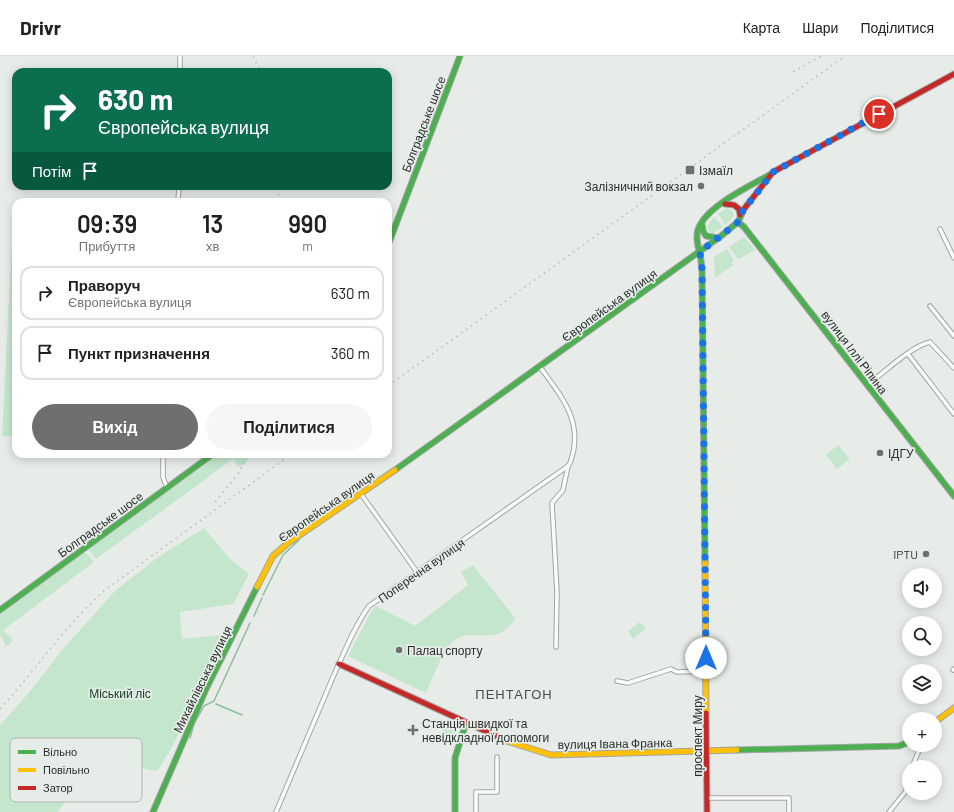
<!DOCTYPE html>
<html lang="uk">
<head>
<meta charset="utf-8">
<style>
  body { margin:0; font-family:Barlow,sans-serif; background:#f6f6f6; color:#202124; height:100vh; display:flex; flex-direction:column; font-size:15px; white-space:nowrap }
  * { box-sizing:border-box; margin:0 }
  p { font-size:13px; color:#757577 }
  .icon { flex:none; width:22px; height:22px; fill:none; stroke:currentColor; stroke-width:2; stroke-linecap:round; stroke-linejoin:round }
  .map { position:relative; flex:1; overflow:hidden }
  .sheet { position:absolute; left:12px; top:142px; width:380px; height:260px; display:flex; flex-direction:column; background:#fff; border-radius:12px; box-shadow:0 2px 10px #0003 }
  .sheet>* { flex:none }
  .banner { position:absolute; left:12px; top:12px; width:380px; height:122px; border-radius:12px; box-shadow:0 2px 10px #0003; background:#0b6e4f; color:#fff; overflow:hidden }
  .buttons { position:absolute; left:902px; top:512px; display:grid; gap:8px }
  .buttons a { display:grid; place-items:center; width:40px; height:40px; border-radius:50%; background:#fff; box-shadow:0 2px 10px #0003; font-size:20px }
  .pin { position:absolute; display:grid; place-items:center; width:34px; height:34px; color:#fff; margin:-17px; border:2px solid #fff; border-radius:50%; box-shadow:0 1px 4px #0007 }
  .me { position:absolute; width:44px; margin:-22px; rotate:0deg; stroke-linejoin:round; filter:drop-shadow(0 0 3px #0008) }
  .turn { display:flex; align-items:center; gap:14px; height:84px; padding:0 20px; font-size:18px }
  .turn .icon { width:52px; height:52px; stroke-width:2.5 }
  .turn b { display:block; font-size:28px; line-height:34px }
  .then { display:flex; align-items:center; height:38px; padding:0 20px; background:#0003; gap:8px; font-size:15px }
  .eta { display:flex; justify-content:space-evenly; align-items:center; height:68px; text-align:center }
  .eta b { font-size:24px; font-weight:600; line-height:28px }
  .action { display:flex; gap:8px; margin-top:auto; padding:8px 20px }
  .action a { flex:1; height:46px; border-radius:24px; background:#6d706e; color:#fff; font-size:16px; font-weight:600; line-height:46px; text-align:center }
  .action a+a { background:#f6f6f6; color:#202124 }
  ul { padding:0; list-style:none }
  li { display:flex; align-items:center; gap:12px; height:54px; margin:0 8px 6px; padding:0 12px; border:2px solid #e0e0e0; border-radius:12px }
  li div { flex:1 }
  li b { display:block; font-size:15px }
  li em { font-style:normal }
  header { display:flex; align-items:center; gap:24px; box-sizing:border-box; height:56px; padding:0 20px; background:#fff; border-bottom:1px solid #e0e0e0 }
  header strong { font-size:19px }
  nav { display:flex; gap:22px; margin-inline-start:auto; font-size:14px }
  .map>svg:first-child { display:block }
</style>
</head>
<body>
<header>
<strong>Drivr</strong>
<nav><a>Карта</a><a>Шари</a><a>Поділитися</a></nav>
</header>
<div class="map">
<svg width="954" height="756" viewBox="0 0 954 756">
  <rect width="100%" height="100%" fill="#e7ece9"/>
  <g fill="#c3e6cd">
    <polygon points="727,152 733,155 734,160 725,169 718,158"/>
    <polygon points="714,161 723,171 713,177 709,176 707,170"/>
    <polygon points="13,165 16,165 16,381 2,380"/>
    <polygon points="744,181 755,194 738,203 729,191"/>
    <polygon points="727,193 734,205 732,207 733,209 715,222 714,201"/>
    <polygon points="838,389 850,403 837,413 826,399"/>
    <polygon points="220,398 252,398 245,408 238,411 233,403 96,503 89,494 90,491"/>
    <path d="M204,472L229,502L249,518L233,548L180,556L182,583L222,579C202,625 185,674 157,715L117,708L103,738L79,729L57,756H0V669L28,638L63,593L115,535L157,502Z"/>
    <polygon points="82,497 86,497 94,506 3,574 13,584 6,591 2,581 0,581 0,557"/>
    <path d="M473,509L515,562C497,595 472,567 451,587C444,593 431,626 426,637L348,600L374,551L376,550L415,570L468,529L461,516Z"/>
    <polygon points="640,566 646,573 633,583 628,575"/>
    <polygon points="441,664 458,672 453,686 443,686"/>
  </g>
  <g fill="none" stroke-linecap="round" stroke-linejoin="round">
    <g stroke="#8fbc9d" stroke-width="1.5">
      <polyline points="263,539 283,499 299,484"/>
      <polyline points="254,560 262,542"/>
      <polyline points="216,648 242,659"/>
      <polyline points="190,682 194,668 204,650 214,645 250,567"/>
    </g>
    <defs>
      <g id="street">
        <polyline points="180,16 180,0"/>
        <polyline points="178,146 179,130"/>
        <polyline points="940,173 954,202"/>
        <polyline points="930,250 954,280"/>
        <polyline points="908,298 954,358"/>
        <path d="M867,329C885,316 910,291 930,286L954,312"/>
        <polyline points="163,398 163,421 167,432"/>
        <polyline points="361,438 417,516"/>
        <polyline points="556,591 557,536 552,447 563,434 568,410"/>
        <polyline points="953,614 954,613"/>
        <polyline points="617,625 628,627 671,613 677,616 707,615"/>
        <polyline points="912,711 920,692"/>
        <polyline points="707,742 789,742 789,756"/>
        <path d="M276,756C295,711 314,666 333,621C344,597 354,571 369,550L568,410L570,407C585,367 562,341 540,311"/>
        <polyline points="476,756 476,736 497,736 497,701"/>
        <polyline points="889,756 906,735 906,722 909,717"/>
      </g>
      <g id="fast">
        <polyline points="738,166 744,171 954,440"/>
        <polyline points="702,168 703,175 706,180 719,182"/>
        <polyline points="388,189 460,0"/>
        <path d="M700,197C697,189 695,177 700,169C711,148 750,130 771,118"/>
        <polyline points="700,197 702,213 705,506"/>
        <polyline points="395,414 721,180 738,166 744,153"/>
        <polyline points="0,554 213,398"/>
        <polyline points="737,694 899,690 909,686"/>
        <polyline points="153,756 206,633 257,531"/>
        <polyline points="455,756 455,702 466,667"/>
      </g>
      <g id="slow">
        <polyline points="705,506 706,657"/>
        <polyline points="257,531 273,500 288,487 395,414"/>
        <polyline points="935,666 954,652"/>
        <polyline points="507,685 551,699 737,694"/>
      </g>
      <g id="jam">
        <polyline points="725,148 734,149 739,153 740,159"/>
        <polyline points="744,153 773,116 954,18"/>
        <polyline points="339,608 507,685"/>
        <polyline points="706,657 707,756"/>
      </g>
    </defs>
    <use href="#street" stroke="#a2a6a3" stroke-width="5.5"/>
    <use href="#fast" stroke="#a2a6a3" stroke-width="7"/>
    <use href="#slow" stroke="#a2a6a3" stroke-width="7"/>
    <use href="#jam" stroke="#a2a6a3" stroke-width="7"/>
    <use href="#street" stroke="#fbfcfc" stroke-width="3.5"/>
    <use href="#fast" stroke="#4caf50" stroke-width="5"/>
    <use href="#slow" stroke="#ffc107" stroke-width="5"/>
    <use href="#jam" stroke="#c62828" stroke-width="5"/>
    <g stroke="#c2c3c3" stroke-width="1.5" stroke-dasharray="2 4" stroke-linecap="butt">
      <polyline points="253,0 261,16"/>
      <polyline points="298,16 298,10"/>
      <polyline points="793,16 821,0"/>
      <polyline points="278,146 279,130"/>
      <polyline points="388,330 845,0"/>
      <polyline points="215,446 238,418 248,398"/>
      <path d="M0,653C36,614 65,569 105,534L292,398"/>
    </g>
  </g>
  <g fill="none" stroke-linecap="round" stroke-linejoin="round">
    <polyline stroke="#1a73e8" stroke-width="7" stroke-dasharray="0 12.6" points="706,602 702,213 700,196 738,166 742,156 773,116 879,58"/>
  </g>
  <g fill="#6d706e" stroke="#e6ede8" stroke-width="1.5">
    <rect x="685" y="109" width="10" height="10" rx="2"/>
    <circle cx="701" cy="130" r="4"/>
    <circle cx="880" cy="397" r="4"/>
    <circle cx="926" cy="498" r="4"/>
    <circle cx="399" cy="594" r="4"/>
    <path d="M411 668h4v4h4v4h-4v4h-4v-4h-4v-4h4z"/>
  </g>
  <g text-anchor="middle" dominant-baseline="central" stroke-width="3.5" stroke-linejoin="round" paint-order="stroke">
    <g font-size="12" fill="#2b2e2c" stroke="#e6ede8">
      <text transform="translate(423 68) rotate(-69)">Болградське шосе</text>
      <text transform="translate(609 249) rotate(-36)">Європейська вулиця</text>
      <text transform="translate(855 296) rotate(53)">вулиця Іллі Ріпина</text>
      <text transform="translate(326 450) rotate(-35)">Європейська вулиця</text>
      <text transform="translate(100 468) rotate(-36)">Болградське шосе</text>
      <text transform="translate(421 514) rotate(-35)">Поперечна вулиця</text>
      <text transform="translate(202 623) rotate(-64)">Михайлівська вулиця</text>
      <text transform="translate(697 680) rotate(-90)">проспект Миру</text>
      <text transform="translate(615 687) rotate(-1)">вулиця Івана Франка</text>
    </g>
    <g font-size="12" fill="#2b2e2c" stroke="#e6ede8" text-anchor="start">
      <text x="699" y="114">Ізмаїл</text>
      <text x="693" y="130" text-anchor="end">Залізничний вокзал</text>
      <text x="888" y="397">ІДГУ</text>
      <text x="918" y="498" text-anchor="end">IPTU</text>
      <text x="407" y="594">Палац спорту</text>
      <text x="422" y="667">Станція швидкої та<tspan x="422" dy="14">невідкладної допомоги</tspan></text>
    </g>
    <g font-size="12" fill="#134326" stroke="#e6ede8">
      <text x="120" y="637">Міський ліс</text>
    </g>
    <g font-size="13" letter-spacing="1" fill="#484e4a" stroke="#e6ede8">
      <text x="514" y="638">ПЕНТАГОН</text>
    </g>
  </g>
  <rect x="10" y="682" width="132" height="64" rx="6" fill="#e6ede8" stroke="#aeb4b0" stroke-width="1"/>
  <rect x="18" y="694" width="18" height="4" fill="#4caf50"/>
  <rect x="18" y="712" width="18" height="4" fill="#ffc107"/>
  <rect x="18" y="730" width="18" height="4" fill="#c62828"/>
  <g font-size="11" fill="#2b2e2c">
    <text x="43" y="700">Вільно</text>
    <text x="43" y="718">Повільно</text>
    <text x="43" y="736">Затор</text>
  </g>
</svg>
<div class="buttons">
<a><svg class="icon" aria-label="sound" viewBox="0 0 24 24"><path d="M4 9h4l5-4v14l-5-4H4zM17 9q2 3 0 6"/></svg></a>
<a><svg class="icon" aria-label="search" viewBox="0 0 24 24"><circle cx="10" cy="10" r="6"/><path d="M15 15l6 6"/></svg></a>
<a><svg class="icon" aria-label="layers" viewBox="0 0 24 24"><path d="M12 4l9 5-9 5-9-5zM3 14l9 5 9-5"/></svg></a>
<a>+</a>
<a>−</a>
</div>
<div class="pin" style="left:879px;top:58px;background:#d93025"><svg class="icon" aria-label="arrive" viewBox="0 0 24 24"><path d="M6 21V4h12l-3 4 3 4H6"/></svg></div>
<svg class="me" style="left:706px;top:602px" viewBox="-20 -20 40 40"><circle r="19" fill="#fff"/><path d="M0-13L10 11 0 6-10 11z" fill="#1a73e8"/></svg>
<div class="banner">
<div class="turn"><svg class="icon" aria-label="right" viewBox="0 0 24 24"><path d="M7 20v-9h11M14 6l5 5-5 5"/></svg><div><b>630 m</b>Європейська вулиця</div></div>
<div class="then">Потім<svg class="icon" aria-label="arrive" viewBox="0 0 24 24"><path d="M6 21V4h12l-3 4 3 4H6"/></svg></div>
</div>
<section class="sheet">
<div class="eta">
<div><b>09:39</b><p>Прибуття</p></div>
<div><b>13</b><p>хв</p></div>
<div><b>990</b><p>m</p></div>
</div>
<ul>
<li><svg class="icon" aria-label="right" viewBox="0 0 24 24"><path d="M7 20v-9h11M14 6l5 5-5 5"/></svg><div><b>Праворуч</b><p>Європейська вулиця</p></div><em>630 m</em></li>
<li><svg class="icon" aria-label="arrive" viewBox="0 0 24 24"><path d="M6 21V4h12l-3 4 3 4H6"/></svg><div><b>Пункт призначення</b></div><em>360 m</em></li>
</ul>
<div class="action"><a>Вихід</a><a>Поділитися</a></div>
</section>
</div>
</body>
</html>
